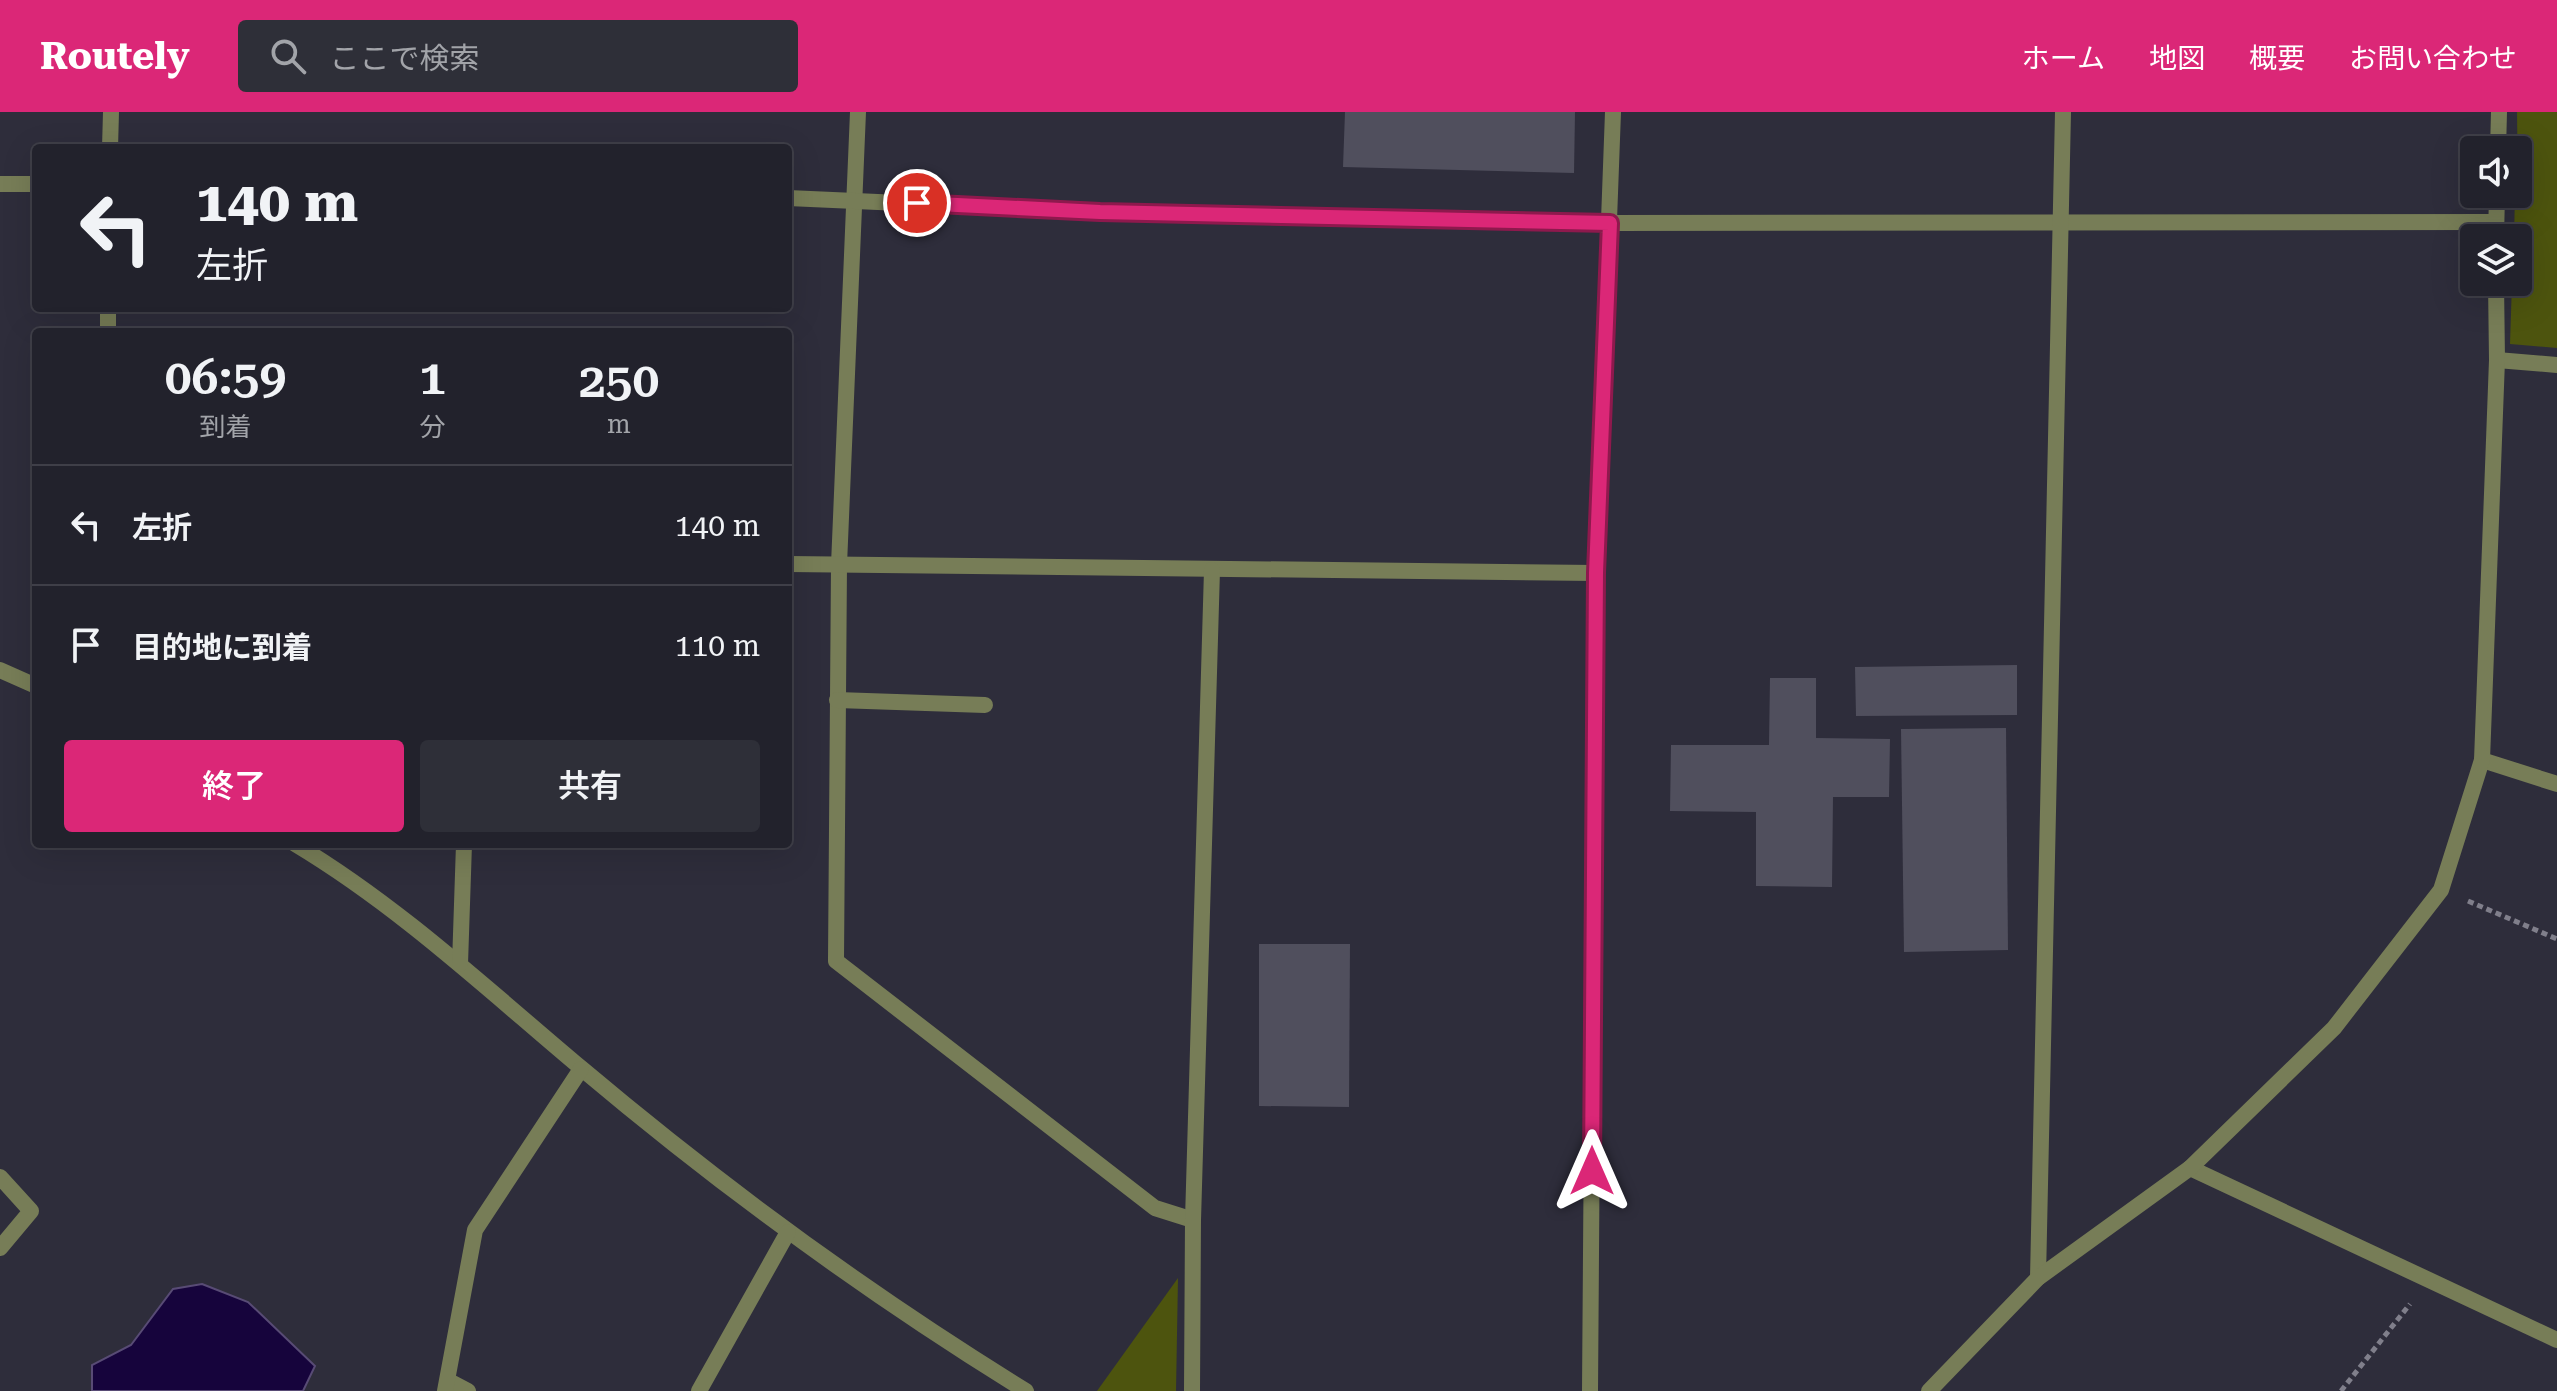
<!DOCTYPE html>
<html lang="ja">
<head>
<meta charset="utf-8">
<style>
  body { margin:0; font-family:"Roboto Serif","Noto Sans JP",serif; background:#2e2f38; color:#f1f3f6; height:100vh; display:flex; flex-direction:column; font-size:30px; white-space:nowrap }
  * { box-sizing:border-box; margin:0 }
  p { font-size:26px; color:#a2a4a9 }
  .icon { flex:none; width:44px; height:44px; fill:none; stroke:currentColor; stroke-width:2; stroke-linecap:round; stroke-linejoin:round }
  .map { position:relative; flex:1; overflow:hidden }
  .side { position:absolute; left:32px; top:216px; width:760px; height:520px; display:flex; flex-direction:column; background:#22222c; border-radius:8px; box-shadow:0 8px 32px #0002,0 0 0 2px #3f3f48 }
  .side>* { flex:none }
  .banner { position:absolute; left:32px; top:32px; width:760px; height:168px; border-radius:8px; box-shadow:0 8px 32px #0002,0 0 0 2px #3f3f48; background:#22222c; color:#f1f3f6; overflow:hidden }
  .fabs { position:absolute; left:2460px; top:24px; display:grid; gap:16px }
  .fabs a { display:grid; place-items:center; width:72px; height:72px; border-radius:8px; background:#22222c; box-shadow:0 8px 32px #0002,0 0 0 2px #3f3f48; font-size:40px }
  .pin { position:absolute; display:grid; place-items:center; width:68px; height:68px; color:#fff; margin:-34px; border:4px solid #fff; border-radius:50%; box-shadow:0 2px 8px #0007 }
  .me { position:absolute; width:88px; margin:-44px; rotate:0deg; stroke-linejoin:round; filter:drop-shadow(0 0 6px #0008) }
  .turn { display:flex; align-items:center; gap:28px; height:168px; padding:0 32px; font-size:36px }
  .turn .icon { width:104px; height:104px; stroke-width:2.5 }
  .turn b { display:block; font-size:56px; line-height:68px }
  .eta { display:flex; justify-content:space-evenly; align-items:center; height:136px; text-align:center }
  .eta b { font-size:48px; font-weight:600; line-height:56px }
  .cta { display:flex; gap:16px; margin-top:auto; padding:16px 32px }
  .cta a { flex:1; height:92px; border-radius:8px; background:#db2777; color:#fff; font-size:32px; font-weight:600; line-height:92px; text-align:center }
  .cta a+a { background:#2e2f38; color:#f1f3f6 }
  ul { padding:0; list-style:none }
  li { display:flex; align-items:center; gap:24px; height:120px; padding:0 32px; border-top:2px solid #3f3f48 }
  li div { flex:1 }
  li b { display:block; font-size:30px }
  li em { font-style:normal }
  header { display:flex; align-items:center; gap:48px; box-sizing:border-box; height:112px; padding:0 40px; background:#db2777; color:#fff }
  header strong { font-size:38px }
  nav { display:flex; gap:44px; margin-inline-start:auto; font-size:28px }
  .search { width:560px; height:72px; background:#2e2f38; display:flex; align-items:center; gap:20px; box-sizing:border-box; padding:0 28px; border-radius:8px; color:#a2a4a9; font-size:30px }
  .map>svg:first-child { display:block }
</style>
</head>
<body>
<header>
<strong>Routely</strong>
<div class="search"><svg class="icon" aria-label="search" viewBox="0 0 24 24"><circle cx="10" cy="10" r="6"/><path d="M15 15l6 6"/></svg>ここで検索</div>
<nav><a>ホーム</a><a>地図</a><a>概要</a><a>お問い合わせ</a></nav>
</header>
<div class="map">
<svg width="2557" height="1279" viewBox="0 0 2557 1279">
  <rect width="100%" height="100%" fill="#2e2d3b"/>
  <g fill="#4d540e">
    <polygon points="2517,0 2557,0 2557,236 2510,232 2512,170 2518,170 2518,126 2514,126 2515,82 2518,82"/>
    <polygon points="1178,1166 1176,1279 1097,1279"/>
  </g>
  <polygon fill="#16043c" stroke="#584b75" stroke-width="2" points="202,1172 248,1190 315,1254 303,1279 92,1279 92,1253 131,1233 173,1177"/>
  <g fill="#504f5d">
    <polygon points="1345,0 1575,0 1574,61 1343,55"/>
    <polygon points="2017,553 2017,603 1856,604 1855,555"/>
    <polygon points="1770,566 1816,566 1816,626 1890,627 1889,685 1833,685 1832,775 1756,774 1756,700 1670,699 1671,633 1769,633"/>
    <polygon points="2006,616 2008,838 1904,840 1901,617"/>
    <polygon points="1259,832 1350,832 1349,995 1259,994"/>
  </g>
  <g fill="none" stroke-linecap="round" stroke-linejoin="round">
    <g stroke="#807f8b" stroke-width="5" stroke-dasharray="6 4" stroke-linecap="butt">
      <polyline points="2468,789 2557,827"/>
      <polyline points="2341,1279 2410,1192"/>
    </g>
    <g stroke="#777d57" stroke-width="16">
      <polyline points="858,0 839,453 836,849 1155,1096 1193,1108"/>
      <polyline points="2498,38 2499,0"/>
      <polyline points="1610,111 2496,110"/>
      <polyline points="2496,126 2497,82"/>
      <polyline points="108,220 108,196"/>
      <polyline points="2497,248 2557,253"/>
      <polyline points="788,452 1596,461"/>
      <polyline points="0,558 36,574"/>
      <polyline points="837,588 985,593"/>
      <polyline points="2482,648 2557,672"/>
      <path d="M295,732C400,795 488,878 581,956C721,1074 870,1183 1026,1279"/>
      <polyline points="460,852 464,732"/>
      <polyline points="2190,1056 2557,1228"/>
      <polyline points="0,1065 31,1099 0,1136"/>
      <polyline points="2038,1166 2063,0"/>
      <polyline points="449,1269 468,1279"/>
      <polyline points="445,1279 475,1118 581,957"/>
      <polyline points="699,1279 788,1120"/>
      <polyline points="1192,1279 1193,1108 1212,458"/>
      <polyline points="1929,1279 2038,1166 2190,1056 2334,916 2441,778 2482,648 2497,248 2496,170"/>
    </g>
    <g stroke="#777d57" stroke-width="16">
      <polyline points="110,36 111,0"/>
      <polyline points="0,72 36,72"/>
      <polyline points="788,86 1100,100 1610,111"/>
      <polyline points="1590,1279 1596,461 1613,0"/>
    </g>
  </g>
  <g fill="none" stroke-linecap="round" stroke-linejoin="round">
    <defs>
      <polyline id="route" points="917,91 1100,100 1610,111 1596,461 1592,1059"/>
    </defs>
    <use href="#route" stroke="#8e194d" stroke-width="20"/>
    <use href="#route" stroke="#db2777" stroke-width="14"/>
  </g>
</svg>
<div class="fabs">
<a><svg class="icon" aria-label="sound" viewBox="0 0 24 24"><path d="M4 9h4l5-4v14l-5-4H4zM17 9q2 3 0 6"/></svg></a>
<a><svg class="icon" aria-label="layers" viewBox="0 0 24 24"><path d="M12 4l9 5-9 5-9-5zM3 14l9 5 9-5"/></svg></a>
</div>
<div class="pin" style="left:917px;top:91px;background:#d93025"><svg class="icon" aria-label="arrive" viewBox="0 0 24 24"><path d="M6 21V4h12l-3 4 3 4H6"/></svg></div>
<svg class="me" style="left:1592px;top:1059px" viewBox="-20 -20 40 40"><path d="M0-17L14 15 0 8-14 15z" fill="#db2777" stroke="#fff" stroke-width="4"/></svg>
<div class="banner">
<div class="turn"><svg class="icon" aria-label="left" viewBox="0 0 24 24"><path d="M17 20v-9H6M10 6l-5 5 5 5"/></svg><div><b>140 m</b>左折</div></div>
</div>
<section class="side">
<div class="eta">
<div><b>06:59</b><p>到着</p></div>
<div><b>1</b><p>分</p></div>
<div><b>250</b><p>m</p></div>
</div>
<ul>
<li><svg class="icon" aria-label="left" viewBox="0 0 24 24"><path d="M17 20v-9H6M10 6l-5 5 5 5"/></svg><div><b>左折</b></div><em>140 m</em></li>
<li><svg class="icon" aria-label="arrive" viewBox="0 0 24 24"><path d="M6 21V4h12l-3 4 3 4H6"/></svg><div><b>目的地に到着</b></div><em>110 m</em></li>
</ul>
<div class="cta"><a>終了</a><a>共有</a></div>
</section>
</div>
</body>
</html>
